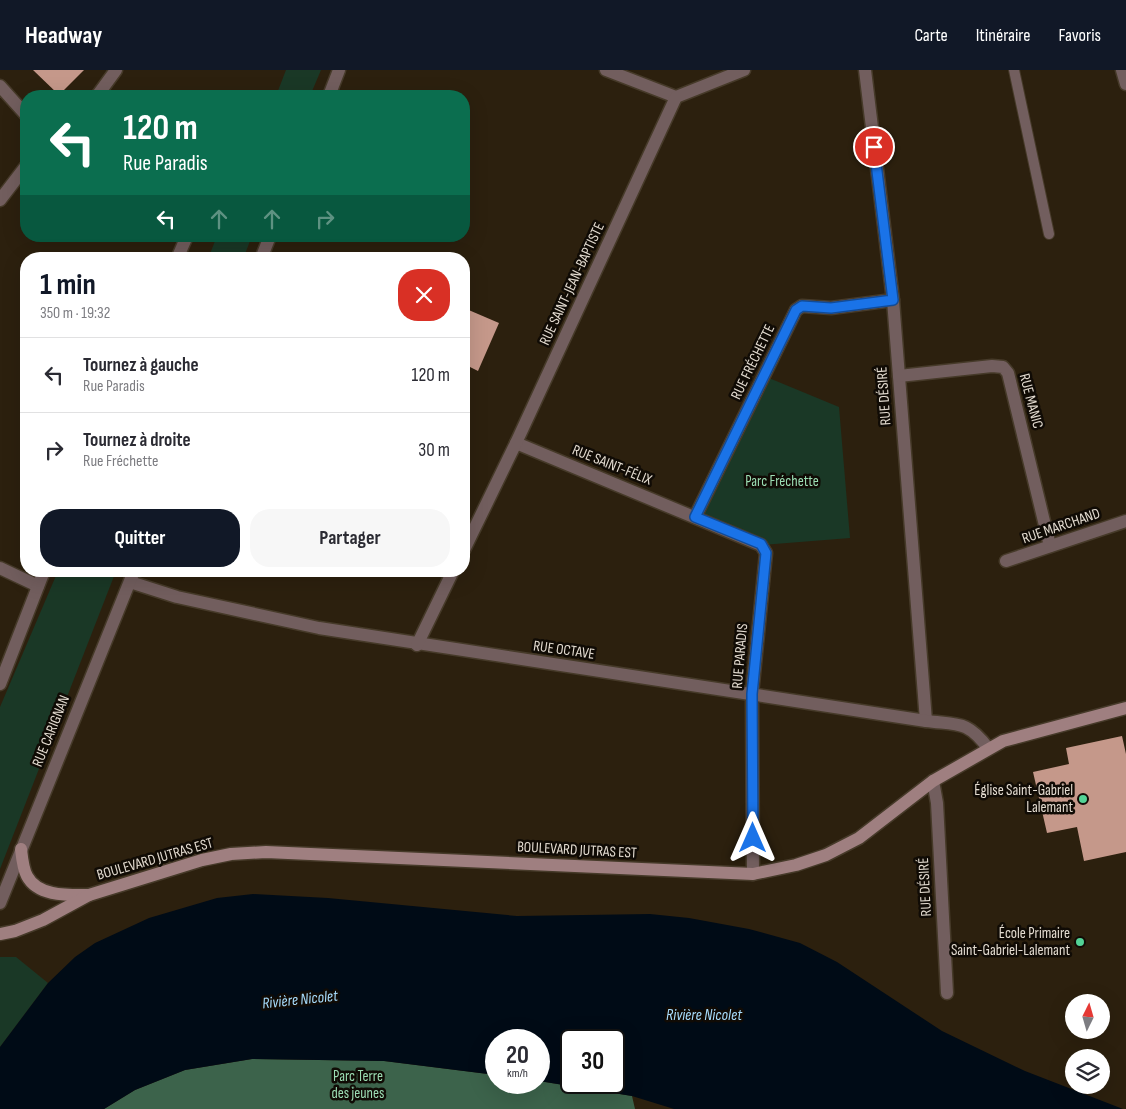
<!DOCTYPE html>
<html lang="fr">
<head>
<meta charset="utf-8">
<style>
  body { margin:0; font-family:"Sofia Sans Condensed",sans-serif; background:#f7f7f7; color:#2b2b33; height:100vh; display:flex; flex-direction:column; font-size:19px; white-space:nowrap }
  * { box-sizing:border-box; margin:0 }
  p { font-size:16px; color:#7c7c81 }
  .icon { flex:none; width:28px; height:28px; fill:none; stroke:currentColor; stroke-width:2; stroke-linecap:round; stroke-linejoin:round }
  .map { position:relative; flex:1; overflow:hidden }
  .drawer { position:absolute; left:20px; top:182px; width:450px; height:325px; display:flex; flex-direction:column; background:#fff; border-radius:20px; box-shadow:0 5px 20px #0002 }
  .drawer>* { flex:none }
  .banner { position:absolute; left:20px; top:20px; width:450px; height:152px; border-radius:20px; box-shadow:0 5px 20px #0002; background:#0b6e4f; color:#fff; overflow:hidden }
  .needle { width:32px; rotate:5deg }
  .buttons { position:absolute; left:1065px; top:924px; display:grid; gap:10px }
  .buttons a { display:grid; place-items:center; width:45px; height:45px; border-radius:50%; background:#fff; box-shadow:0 5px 20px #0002; font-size:25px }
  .speed { position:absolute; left:485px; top:959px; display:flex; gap:10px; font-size:25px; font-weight:700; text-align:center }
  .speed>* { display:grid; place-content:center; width:65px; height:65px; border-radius:50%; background:#fff; box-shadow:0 5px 20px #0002; line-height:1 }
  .speed small { font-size:12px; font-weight:400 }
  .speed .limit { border:2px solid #111; border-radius:8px; background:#fff; color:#111 }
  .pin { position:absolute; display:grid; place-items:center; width:42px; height:42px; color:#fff; margin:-21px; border:2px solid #fff; border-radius:50%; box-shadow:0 1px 5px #0007 }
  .me { position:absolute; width:55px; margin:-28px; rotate:0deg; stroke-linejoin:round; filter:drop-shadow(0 0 4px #0008) }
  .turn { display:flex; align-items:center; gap:18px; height:105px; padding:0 20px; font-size:22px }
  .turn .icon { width:65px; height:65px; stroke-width:2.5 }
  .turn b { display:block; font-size:35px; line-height:42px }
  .lanes { display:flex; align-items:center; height:48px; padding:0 20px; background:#0003; justify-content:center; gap:25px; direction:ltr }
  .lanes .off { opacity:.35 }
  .round { display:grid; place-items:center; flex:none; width:52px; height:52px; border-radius:20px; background:#f7f7f7 }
  .overview { display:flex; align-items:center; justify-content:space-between; height:85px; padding:0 20px }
  h1 { font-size:30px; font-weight:700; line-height:38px; color:#111827 }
  .button { display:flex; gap:10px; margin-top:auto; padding:10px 20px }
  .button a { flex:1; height:58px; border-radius:20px; background:#111827; color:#fff; font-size:20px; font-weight:700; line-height:58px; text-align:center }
  .button a+a { background:#f7f7f7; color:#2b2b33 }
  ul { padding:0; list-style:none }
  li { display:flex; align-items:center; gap:15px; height:75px; padding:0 20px; border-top:1px solid #e1e1e2 }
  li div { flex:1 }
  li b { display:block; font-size:19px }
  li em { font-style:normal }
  header { display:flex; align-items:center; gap:30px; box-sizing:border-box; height:70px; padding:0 25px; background:#111827; color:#fff }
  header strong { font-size:24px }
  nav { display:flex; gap:28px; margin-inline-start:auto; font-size:18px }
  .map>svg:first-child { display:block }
</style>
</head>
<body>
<header>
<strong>Headway</strong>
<nav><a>Carte</a><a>Itinéraire</a><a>Favoris</a></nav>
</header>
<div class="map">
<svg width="1126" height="1039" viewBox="0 0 1126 1039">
  <rect width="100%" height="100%" fill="#2c200e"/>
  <g fill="#1a3826">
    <polygon points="286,0 321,0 310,26 276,26"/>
    <polygon points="217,166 252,166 243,189 208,189"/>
    <polygon points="764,306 839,337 850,468 761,475 695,447"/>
    <polygon points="58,501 116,501 0,799 0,637"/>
    <polygon points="0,887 16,887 48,913 0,977"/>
  </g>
  <polygon fill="#3c634b" points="252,989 384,991 496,1005 496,1012 539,1011 632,1026 635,1039 104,1039 135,1020 185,1000"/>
  <path fill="#000b16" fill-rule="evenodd" d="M253,824L328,828L517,846L650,844L689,848L749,859L800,873L837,892L942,961L1025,1001L1123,1039H674L632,1026L539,1011V970H496V1005L384,991L252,989L185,1000L135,1020L104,1039H0V977L48,913L75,887L95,873L149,848L217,828ZM571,970H614V1012H571Z"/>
  <g fill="#c5988a">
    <polygon points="33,0 84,0 59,25"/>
    <polygon points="464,238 499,253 478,301 464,294"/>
    <polygon points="1122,666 1126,684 1126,782 1084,791 1077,757 1047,763 1033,702 1069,694 1066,678"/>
  </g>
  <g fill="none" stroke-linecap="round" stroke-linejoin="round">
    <defs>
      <polyline id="service" points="1014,0 1049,164"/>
      <g id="minor">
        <polyline points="606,0 676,27"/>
        <polyline points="865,0 893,230 926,651"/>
        <polyline points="1122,0 1126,14"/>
        <polyline points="0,16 26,45"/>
        <polyline points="97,26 116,0"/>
        <polyline points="329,26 339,0"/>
        <polyline points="0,130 26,96"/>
        <polyline points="177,189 187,166"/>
        <polyline points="261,189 270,166"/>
        <polyline points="899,306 992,296 1003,297 1008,303 1050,476"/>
        <polyline points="516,373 761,475 766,483 752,624 753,804"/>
        <polyline points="695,447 796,240 802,236 831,238 893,230"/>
        <polyline points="464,480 516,373 676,27 744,0"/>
        <polyline points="1006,491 1126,451"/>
        <polyline points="0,498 38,516"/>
        <path d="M130,512L177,527L319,558L926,651C958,655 967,650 988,678"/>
        <polyline points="417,575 453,501"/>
        <polyline points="0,614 44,501"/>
        <polyline points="933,711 937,733 947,923"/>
        <polyline points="0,833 134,501"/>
      </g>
      <g id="secondary">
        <path d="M21,779C22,788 23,799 27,806C38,827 69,825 89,825"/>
        <polyline points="0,864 15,861 43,850 89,825 202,790 231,784 266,782 753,804 796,795 826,785 859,768 933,711 1003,671 1126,638"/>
      </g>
    </defs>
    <use href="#service" stroke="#463a29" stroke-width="12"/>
    <use href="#minor" stroke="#463a29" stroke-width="15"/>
    <use href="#secondary" stroke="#463a29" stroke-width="15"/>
    <use href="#service" stroke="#725e5e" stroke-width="10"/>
    <use href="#minor" stroke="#725e5e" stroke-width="12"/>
    <use href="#secondary" stroke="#9f7f80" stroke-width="12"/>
  </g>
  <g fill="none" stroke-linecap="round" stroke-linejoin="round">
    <defs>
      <polyline id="route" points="753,768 752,624 766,483 761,474 695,447 796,240 802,236 831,238 893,230 874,77"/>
    </defs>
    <use href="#route" stroke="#114b97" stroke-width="12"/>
    <use href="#route" stroke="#1a73e8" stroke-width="9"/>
  </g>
  <g fill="#53d396" stroke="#100b05" stroke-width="2">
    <circle cx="1083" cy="729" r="5"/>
    <circle cx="1080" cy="872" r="5"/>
  </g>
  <g text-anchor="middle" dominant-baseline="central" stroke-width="5" stroke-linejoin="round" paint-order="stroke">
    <g font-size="15" fill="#e4dcd1" stroke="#100b05">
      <text transform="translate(572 214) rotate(-65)">RUE SAINT-JEAN-BAPTISTE</text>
      <text transform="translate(753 292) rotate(-64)">RUE FRÉCHETTE</text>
      <text transform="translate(884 326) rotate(-94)">RUE DÉSIRÉ</text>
      <text transform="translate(1031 331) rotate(75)">RUE MANIC</text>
      <text transform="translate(612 395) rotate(22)">RUE SAINT-FÉLIX</text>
      <text transform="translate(1061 456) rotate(-19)">RUE MARCHAND</text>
      <text transform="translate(564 580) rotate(8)">RUE OCTAVE</text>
      <text transform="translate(740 586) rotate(-85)">RUE PARADIS</text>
      <text transform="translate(51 661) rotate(-68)">RUE CARIGNAN</text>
      <text transform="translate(577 780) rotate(3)">BOULEVARD JUTRAS EST</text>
      <text transform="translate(155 789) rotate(-16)">BOULEVARD JUTRAS EST</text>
      <text transform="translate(925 817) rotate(-93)">RUE DÉSIRÉ</text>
    </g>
    <g font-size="15" fill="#9cdeb4" stroke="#100b05">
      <text x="782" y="411">Parc Fréchette</text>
      <text x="358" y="1006">Parc Terre<tspan x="358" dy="17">des jeunes</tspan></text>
    </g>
    <g font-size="15" fill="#e4dcd1" stroke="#100b05" text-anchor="end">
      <text x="1073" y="720">Église Saint-Gabriel<tspan x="1073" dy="17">Lalemant</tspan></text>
      <text x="1070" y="863">École Primaire<tspan x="1070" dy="17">Saint-Gabriel-Lalemant</tspan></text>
    </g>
    <g font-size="16" font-style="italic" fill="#a9defe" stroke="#100b05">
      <text transform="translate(300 930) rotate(-6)">Rivière Nicolet</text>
      <text x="704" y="945">Rivière Nicolet</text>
    </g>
  </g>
</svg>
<div class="buttons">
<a><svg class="needle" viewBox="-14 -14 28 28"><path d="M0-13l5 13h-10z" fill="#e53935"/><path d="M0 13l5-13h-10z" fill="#7c7c81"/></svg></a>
<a><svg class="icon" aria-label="layers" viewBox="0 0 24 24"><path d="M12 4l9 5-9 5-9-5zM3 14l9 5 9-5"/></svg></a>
</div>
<div class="speed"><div>20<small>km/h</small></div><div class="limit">30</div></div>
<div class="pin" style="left:874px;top:77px;background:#d93025"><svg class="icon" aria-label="arrive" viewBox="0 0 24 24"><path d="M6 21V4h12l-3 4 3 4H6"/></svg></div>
<svg class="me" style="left:753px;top:768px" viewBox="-20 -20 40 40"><path d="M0-17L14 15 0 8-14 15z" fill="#1a73e8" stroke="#fff" stroke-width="4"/></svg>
<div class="banner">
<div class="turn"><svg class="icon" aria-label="left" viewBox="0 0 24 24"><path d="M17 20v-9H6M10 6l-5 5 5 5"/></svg><div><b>120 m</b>Rue Paradis</div></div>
<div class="lanes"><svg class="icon" aria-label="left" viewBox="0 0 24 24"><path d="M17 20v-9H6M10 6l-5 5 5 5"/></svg><svg class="icon off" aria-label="ahead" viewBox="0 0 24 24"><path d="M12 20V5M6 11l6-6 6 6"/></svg><svg class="icon off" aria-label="ahead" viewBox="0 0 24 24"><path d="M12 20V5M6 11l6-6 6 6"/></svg><svg class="icon off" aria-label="right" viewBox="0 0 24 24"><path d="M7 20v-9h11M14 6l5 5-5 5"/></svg></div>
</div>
<section class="drawer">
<div class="overview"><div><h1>1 min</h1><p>350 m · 19:32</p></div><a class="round" style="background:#d93025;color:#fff"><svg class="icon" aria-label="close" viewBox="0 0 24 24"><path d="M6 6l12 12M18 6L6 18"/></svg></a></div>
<ul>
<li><svg class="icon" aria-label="left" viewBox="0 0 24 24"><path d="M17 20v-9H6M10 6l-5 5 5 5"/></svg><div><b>Tournez à gauche</b><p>Rue Paradis</p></div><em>120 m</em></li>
<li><svg class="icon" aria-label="right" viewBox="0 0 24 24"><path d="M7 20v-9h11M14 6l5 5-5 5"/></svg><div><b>Tournez à droite</b><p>Rue Fréchette</p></div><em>30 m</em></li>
</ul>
<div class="button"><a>Quitter</a><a>Partager</a></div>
</section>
</div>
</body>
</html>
